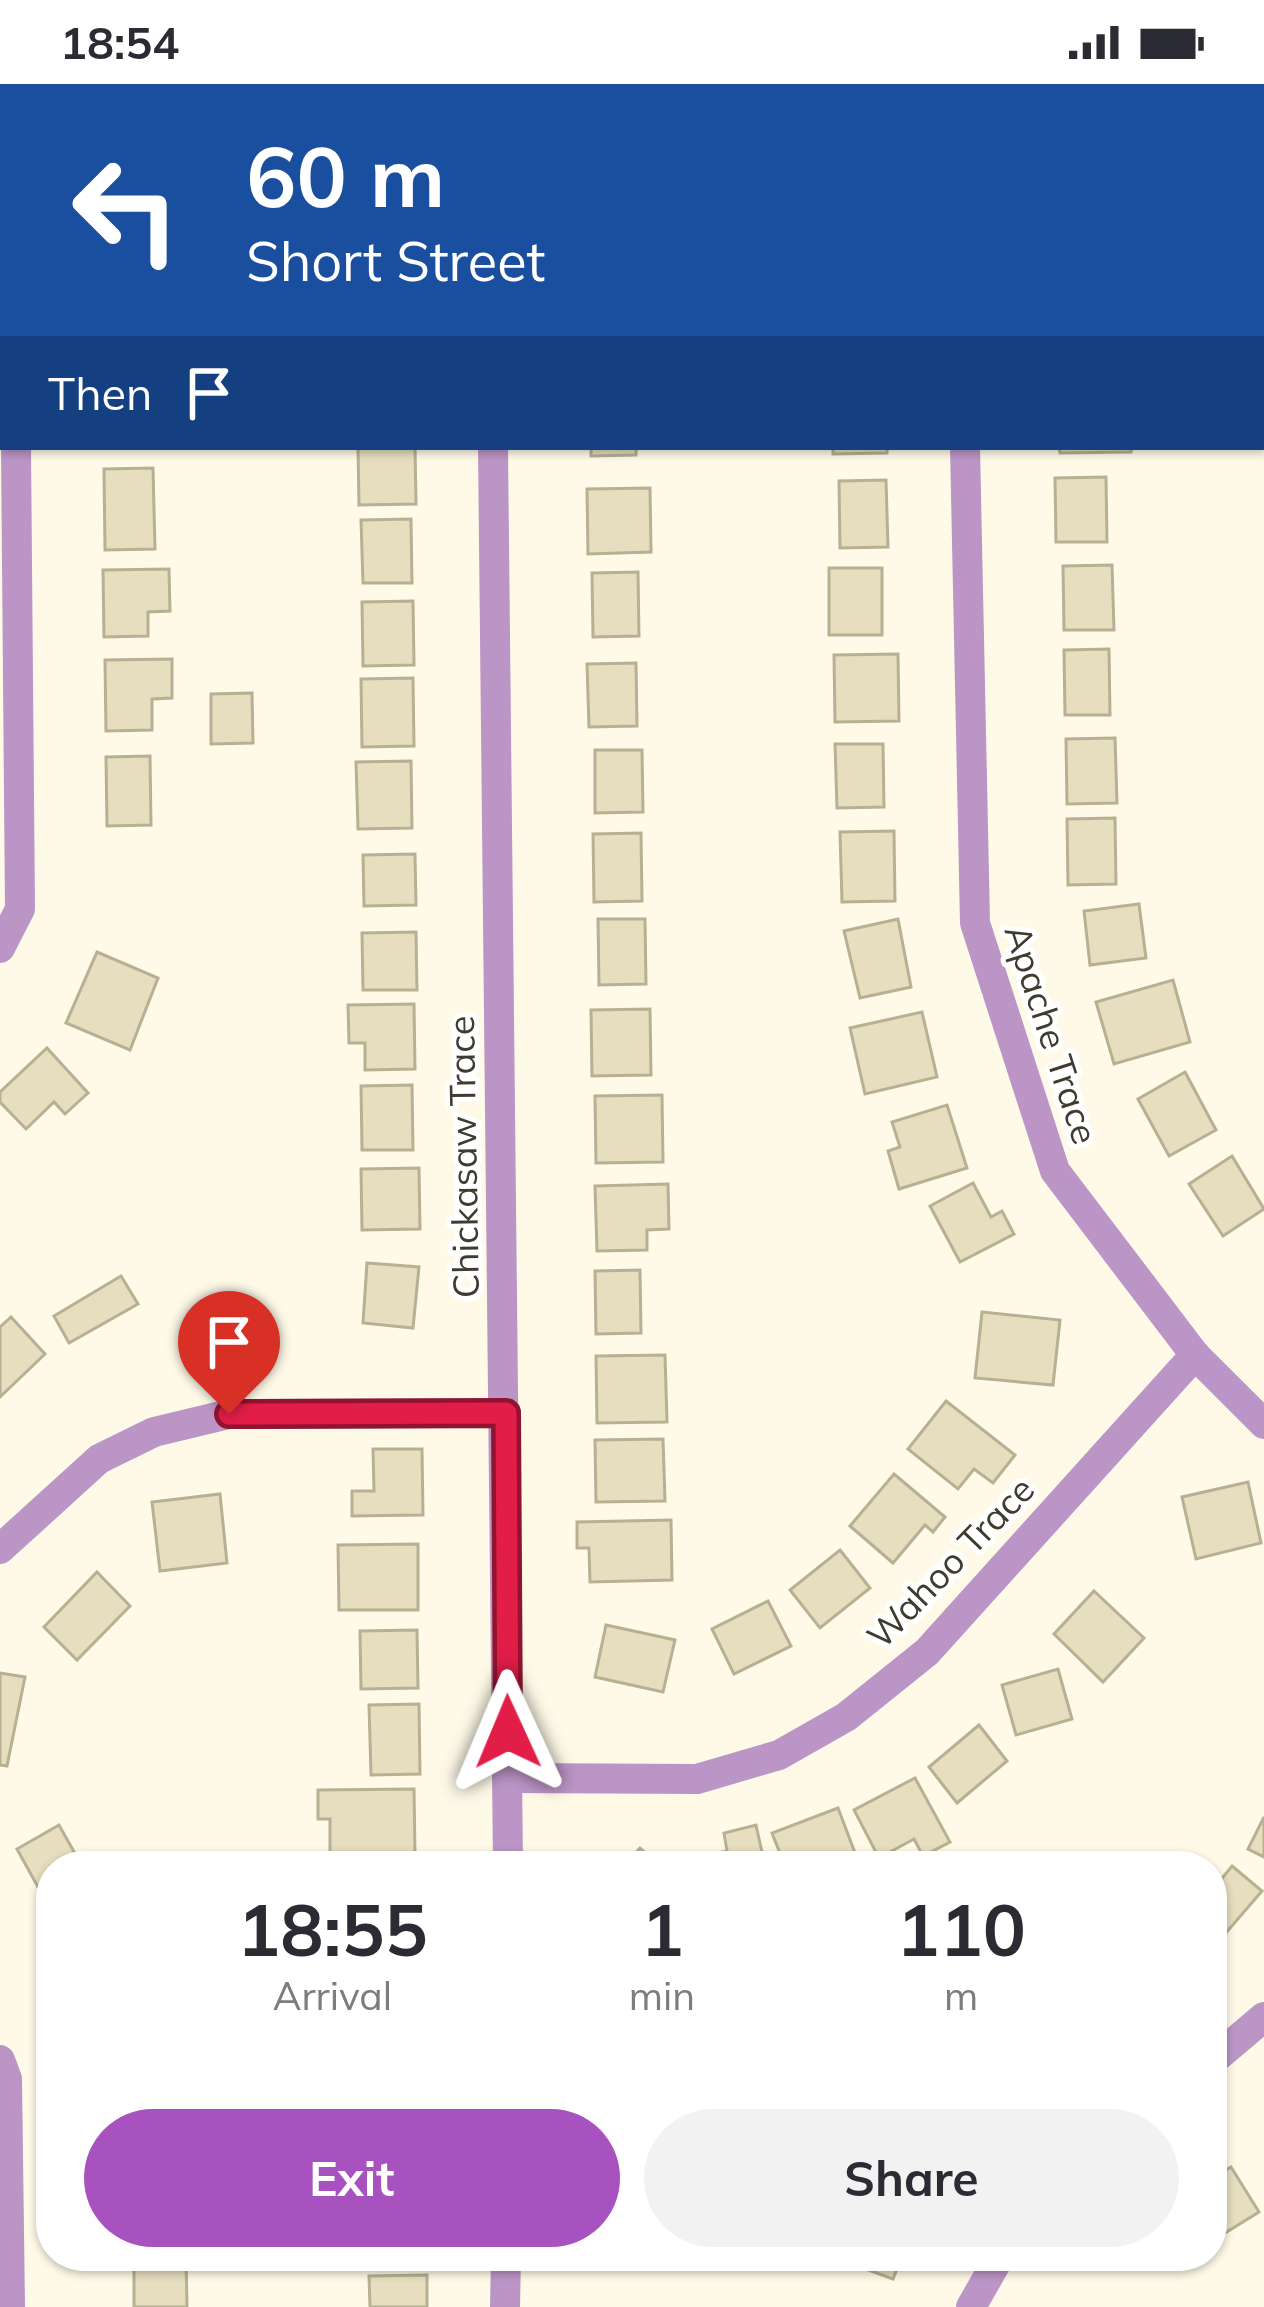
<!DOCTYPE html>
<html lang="en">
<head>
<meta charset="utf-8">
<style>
  body { margin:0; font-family:Mulish,sans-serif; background:#f2f2f3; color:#2b2b33; height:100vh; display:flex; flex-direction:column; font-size:45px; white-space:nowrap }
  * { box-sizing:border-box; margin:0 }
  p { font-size:39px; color:#7c7c81 }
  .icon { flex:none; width:66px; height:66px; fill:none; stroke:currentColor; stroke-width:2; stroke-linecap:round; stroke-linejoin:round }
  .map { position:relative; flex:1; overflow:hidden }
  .side { position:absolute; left:36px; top:1767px; width:1191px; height:420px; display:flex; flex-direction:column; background:#fff; border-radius:48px; box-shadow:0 3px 9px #0004 }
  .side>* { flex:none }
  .banner { position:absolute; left:0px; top:0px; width:1266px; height:366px; box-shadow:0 3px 9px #0004; background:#1a4fa0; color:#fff; overflow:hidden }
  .pin { position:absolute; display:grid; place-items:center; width:102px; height:102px; color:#fff; margin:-123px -51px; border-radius:50% 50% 50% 0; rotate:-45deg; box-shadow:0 0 12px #0007 }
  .pin .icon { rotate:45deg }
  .me { position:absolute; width:132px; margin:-66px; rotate:359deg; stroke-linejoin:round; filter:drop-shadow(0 0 9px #0008) }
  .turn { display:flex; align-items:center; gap:42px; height:252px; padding:0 48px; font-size:54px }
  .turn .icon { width:156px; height:156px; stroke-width:2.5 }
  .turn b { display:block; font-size:84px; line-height:102px }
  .then { display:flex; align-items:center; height:114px; padding:0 48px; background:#0003; gap:24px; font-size:45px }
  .eta { display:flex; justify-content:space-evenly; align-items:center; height:204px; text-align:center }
  .eta b { font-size:72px; font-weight:700; line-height:84px }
  .cta { display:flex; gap:24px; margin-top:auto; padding:24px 48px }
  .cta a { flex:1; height:138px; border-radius:72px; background:#a852c0; color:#fff; font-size:48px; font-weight:700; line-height:138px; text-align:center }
  .cta a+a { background:#f2f2f3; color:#2b2b33 }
  .status { display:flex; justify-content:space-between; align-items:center; height:84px; padding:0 60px; background:#fff; direction:ltr }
  .status svg { height:33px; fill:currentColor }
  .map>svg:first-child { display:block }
</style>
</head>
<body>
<div class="status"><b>18:54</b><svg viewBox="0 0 49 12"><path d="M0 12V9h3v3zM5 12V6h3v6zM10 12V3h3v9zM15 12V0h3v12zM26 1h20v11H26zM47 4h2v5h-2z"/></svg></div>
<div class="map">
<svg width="1264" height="2223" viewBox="0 0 1264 2223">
  <rect width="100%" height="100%" fill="#fffae8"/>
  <g fill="#e6debf" stroke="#b7b092" stroke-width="3">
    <polygon points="358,363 415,363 416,420 359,421"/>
    <polygon points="591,363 636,363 636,371 591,372"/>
    <polygon points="833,363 887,363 887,369 833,370"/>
    <polygon points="1059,363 1131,363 1131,368 1060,369"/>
    <polygon points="153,384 155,465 105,466 104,385"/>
    <polygon points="1106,393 1107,458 1056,458 1055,394"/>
    <polygon points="886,396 888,463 840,464 839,397"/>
    <polygon points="650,404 651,468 588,470 587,405"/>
    <polygon points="411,435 412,499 363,499 361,436"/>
    <polygon points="1112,481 1114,546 1064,546 1063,482"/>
    <rect x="829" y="484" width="53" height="67"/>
    <polygon points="169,485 170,527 148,528 148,552 104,553 103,486"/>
    <polygon points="638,488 639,552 593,553 592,489"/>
    <polygon points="413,517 414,581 363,582 362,518"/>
    <polygon points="1109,565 1110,631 1065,631 1064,566"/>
    <polygon points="898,570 899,637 835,638 834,571"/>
    <polygon points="172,575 172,614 152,615 152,646 106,647 105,576"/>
    <polygon points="636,579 637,642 589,643 587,580"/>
    <polygon points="413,594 414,662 362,663 361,595"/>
    <polygon points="252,609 253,659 211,660 211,610"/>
    <polygon points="1115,654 1117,719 1067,720 1066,655"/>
    <polygon points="835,660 883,660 884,723 837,724"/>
    <polygon points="595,666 642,666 643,728 595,729"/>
    <polygon points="150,672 151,741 107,742 106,673"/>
    <polygon points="411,677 412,744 358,745 356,678"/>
    <polygon points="1115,734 1116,800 1068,801 1067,735"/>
    <polygon points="894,747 895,817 842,818 840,748"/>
    <polygon points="641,749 642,817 594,818 593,750"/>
    <polygon points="415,770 416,821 364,822 363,771"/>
    <polygon points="1139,820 1146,874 1090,881 1084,827"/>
    <polygon points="598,835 645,835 646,900 599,901"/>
    <polygon points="898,835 911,903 860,914 844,847"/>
    <polygon points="416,848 417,906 363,906 362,849"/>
    <polygon points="97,868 158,894 130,966 66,939"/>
    <polygon points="1173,896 1190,958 1114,980 1096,918"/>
    <polygon points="414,920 415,985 365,986 365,959 349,959 348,921"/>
    <polygon points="650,925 651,991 592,992 591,926"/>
    <polygon points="922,928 937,993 865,1010 850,944"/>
    <polygon points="47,964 88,1009 65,1030 54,1018 26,1045 0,1018 0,1008"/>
    <polygon points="1185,988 1216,1046 1169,1072 1138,1015"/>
    <polygon points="412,1001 413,1066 362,1066 361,1002"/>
    <polygon points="662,1011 663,1078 596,1079 595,1012"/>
    <polygon points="947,1021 967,1084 899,1105 888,1067 900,1063 892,1038"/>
    <polygon points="1232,1072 1264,1125 1223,1152 1189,1100"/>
    <polygon points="419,1084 420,1145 362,1146 361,1085"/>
    <polygon points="973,1099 991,1133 1002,1127 1014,1150 960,1178 930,1122"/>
    <polygon points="668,1100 669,1145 647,1146 647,1166 597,1167 595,1102"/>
    <polygon points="367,1179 419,1183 413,1244 363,1239"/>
    <polygon points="640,1186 641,1249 596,1250 595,1187"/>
    <polygon points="121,1192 138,1220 69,1259 54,1232"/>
    <polygon points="982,1228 1060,1236 1053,1301 975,1294"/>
    <polygon points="11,1233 45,1270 0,1313 0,1243"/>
    <polygon points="665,1271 667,1338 597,1339 596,1272"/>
    <polygon points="946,1317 1015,1371 993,1399 974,1385 958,1405 908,1365"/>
    <polygon points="663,1355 665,1417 596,1418 595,1356"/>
    <polygon points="373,1365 422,1365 423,1431 352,1432 352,1407 374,1407"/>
    <polygon points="894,1390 945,1433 933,1448 925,1441 893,1479 850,1442"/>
    <polygon points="1248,1398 1261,1459 1196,1475 1182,1413"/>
    <polygon points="220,1410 227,1479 160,1487 152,1418"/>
    <polygon points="671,1436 672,1496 590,1498 589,1464 577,1464 577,1438"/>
    <polygon points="418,1460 418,1526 339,1526 338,1461"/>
    <polygon points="840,1466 870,1504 820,1544 790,1506"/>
    <polygon points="97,1488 130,1522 77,1576 44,1543"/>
    <polygon points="1094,1507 1144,1554 1103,1598 1054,1550"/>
    <polygon points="768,1517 791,1562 734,1590 712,1545"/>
    <polygon points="606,1541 675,1556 663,1608 595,1593"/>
    <polygon points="417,1546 418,1604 361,1605 360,1547"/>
    <polygon points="1058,1585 1072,1635 1016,1651 1002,1601"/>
    <polygon points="0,1589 25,1593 7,1682 0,1681"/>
    <polygon points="419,1620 420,1690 371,1691 369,1621"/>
    <polygon points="979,1641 1007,1677 957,1719 929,1683"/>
    <polygon points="915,1694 950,1758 923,1772 914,1755 879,1774 854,1726"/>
    <polygon points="414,1705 415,1770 330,1772 330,1735 318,1735 318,1706"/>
    <polygon points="838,1724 860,1782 785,1782 772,1749"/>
    <polygon points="1264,1733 1264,1773 1248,1765"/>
    <polygon points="59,1741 82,1782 51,1782 49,1823 17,1765"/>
    <polygon points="756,1741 765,1782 694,1782 693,1775 727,1767 724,1749"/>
    <polygon points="640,1764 660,1782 623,1782"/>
    <polygon points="1232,1782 1262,1807 1219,1857 1212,1851 1212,1792 1219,1798"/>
    <polygon points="1231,2083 1259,2128 1212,2157 1212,2094"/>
    <polygon points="602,2172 656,2172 656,2179 603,2180"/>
    <polygon points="849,2172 902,2172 893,2195 847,2178"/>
    <polygon points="186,2174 187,2223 134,2223 134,2175"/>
    <polygon points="427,2191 427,2223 370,2223 369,2192"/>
  </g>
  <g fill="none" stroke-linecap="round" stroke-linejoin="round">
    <g stroke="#bb95c6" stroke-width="30">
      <polyline points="0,87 3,88"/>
      <polyline points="1263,109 1264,109"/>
      <polyline points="493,363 508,1782"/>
      <polyline points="965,363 975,839 1055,1087 1195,1271 1264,1340"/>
      <polyline points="0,864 20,825 16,363"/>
      <polyline points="0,1465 99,1375 154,1348 229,1330 506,1329"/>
      <polyline points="508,1694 697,1695 779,1671 846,1633 927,1568 1195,1271"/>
      <polyline points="0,1976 7,1995 10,2223"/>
      <polyline points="1212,1977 1264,1933"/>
      <polyline points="505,2223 506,2172"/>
      <polyline points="971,2223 1000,2172"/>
    </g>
  </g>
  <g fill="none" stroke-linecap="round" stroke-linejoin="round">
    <defs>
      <polyline id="route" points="229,1330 506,1329 508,1648"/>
    </defs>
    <use href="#route" stroke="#92132f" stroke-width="30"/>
    <use href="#route" stroke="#e11d48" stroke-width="21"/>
  </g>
  <g text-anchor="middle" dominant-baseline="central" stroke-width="10" stroke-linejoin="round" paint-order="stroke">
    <g font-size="36" fill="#3e3b2f" stroke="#fff">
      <text transform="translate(1052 950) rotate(72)">Apache Trace</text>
      <text transform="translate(463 1073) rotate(-91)">Chickasaw Trace</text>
      <text transform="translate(950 1478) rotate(-46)">Wahoo Trace</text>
    </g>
  </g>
</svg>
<div class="pin" style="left:229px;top:1330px;background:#d93025"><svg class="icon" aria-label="arrive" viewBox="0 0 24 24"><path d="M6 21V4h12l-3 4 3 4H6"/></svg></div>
<svg class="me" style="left:508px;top:1648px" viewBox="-20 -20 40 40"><path d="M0-17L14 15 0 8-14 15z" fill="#e11d48" stroke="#fff" stroke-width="4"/></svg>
<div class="banner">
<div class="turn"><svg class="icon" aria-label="left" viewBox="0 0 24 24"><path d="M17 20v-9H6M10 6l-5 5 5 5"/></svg><div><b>60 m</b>Short Street</div></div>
<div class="then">Then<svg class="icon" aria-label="arrive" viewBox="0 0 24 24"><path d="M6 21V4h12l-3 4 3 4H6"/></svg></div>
</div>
<section class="side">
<div class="eta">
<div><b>18:55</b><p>Arrival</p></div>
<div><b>1</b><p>min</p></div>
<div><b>110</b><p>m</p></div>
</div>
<div class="cta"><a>Exit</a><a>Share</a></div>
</section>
</div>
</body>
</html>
